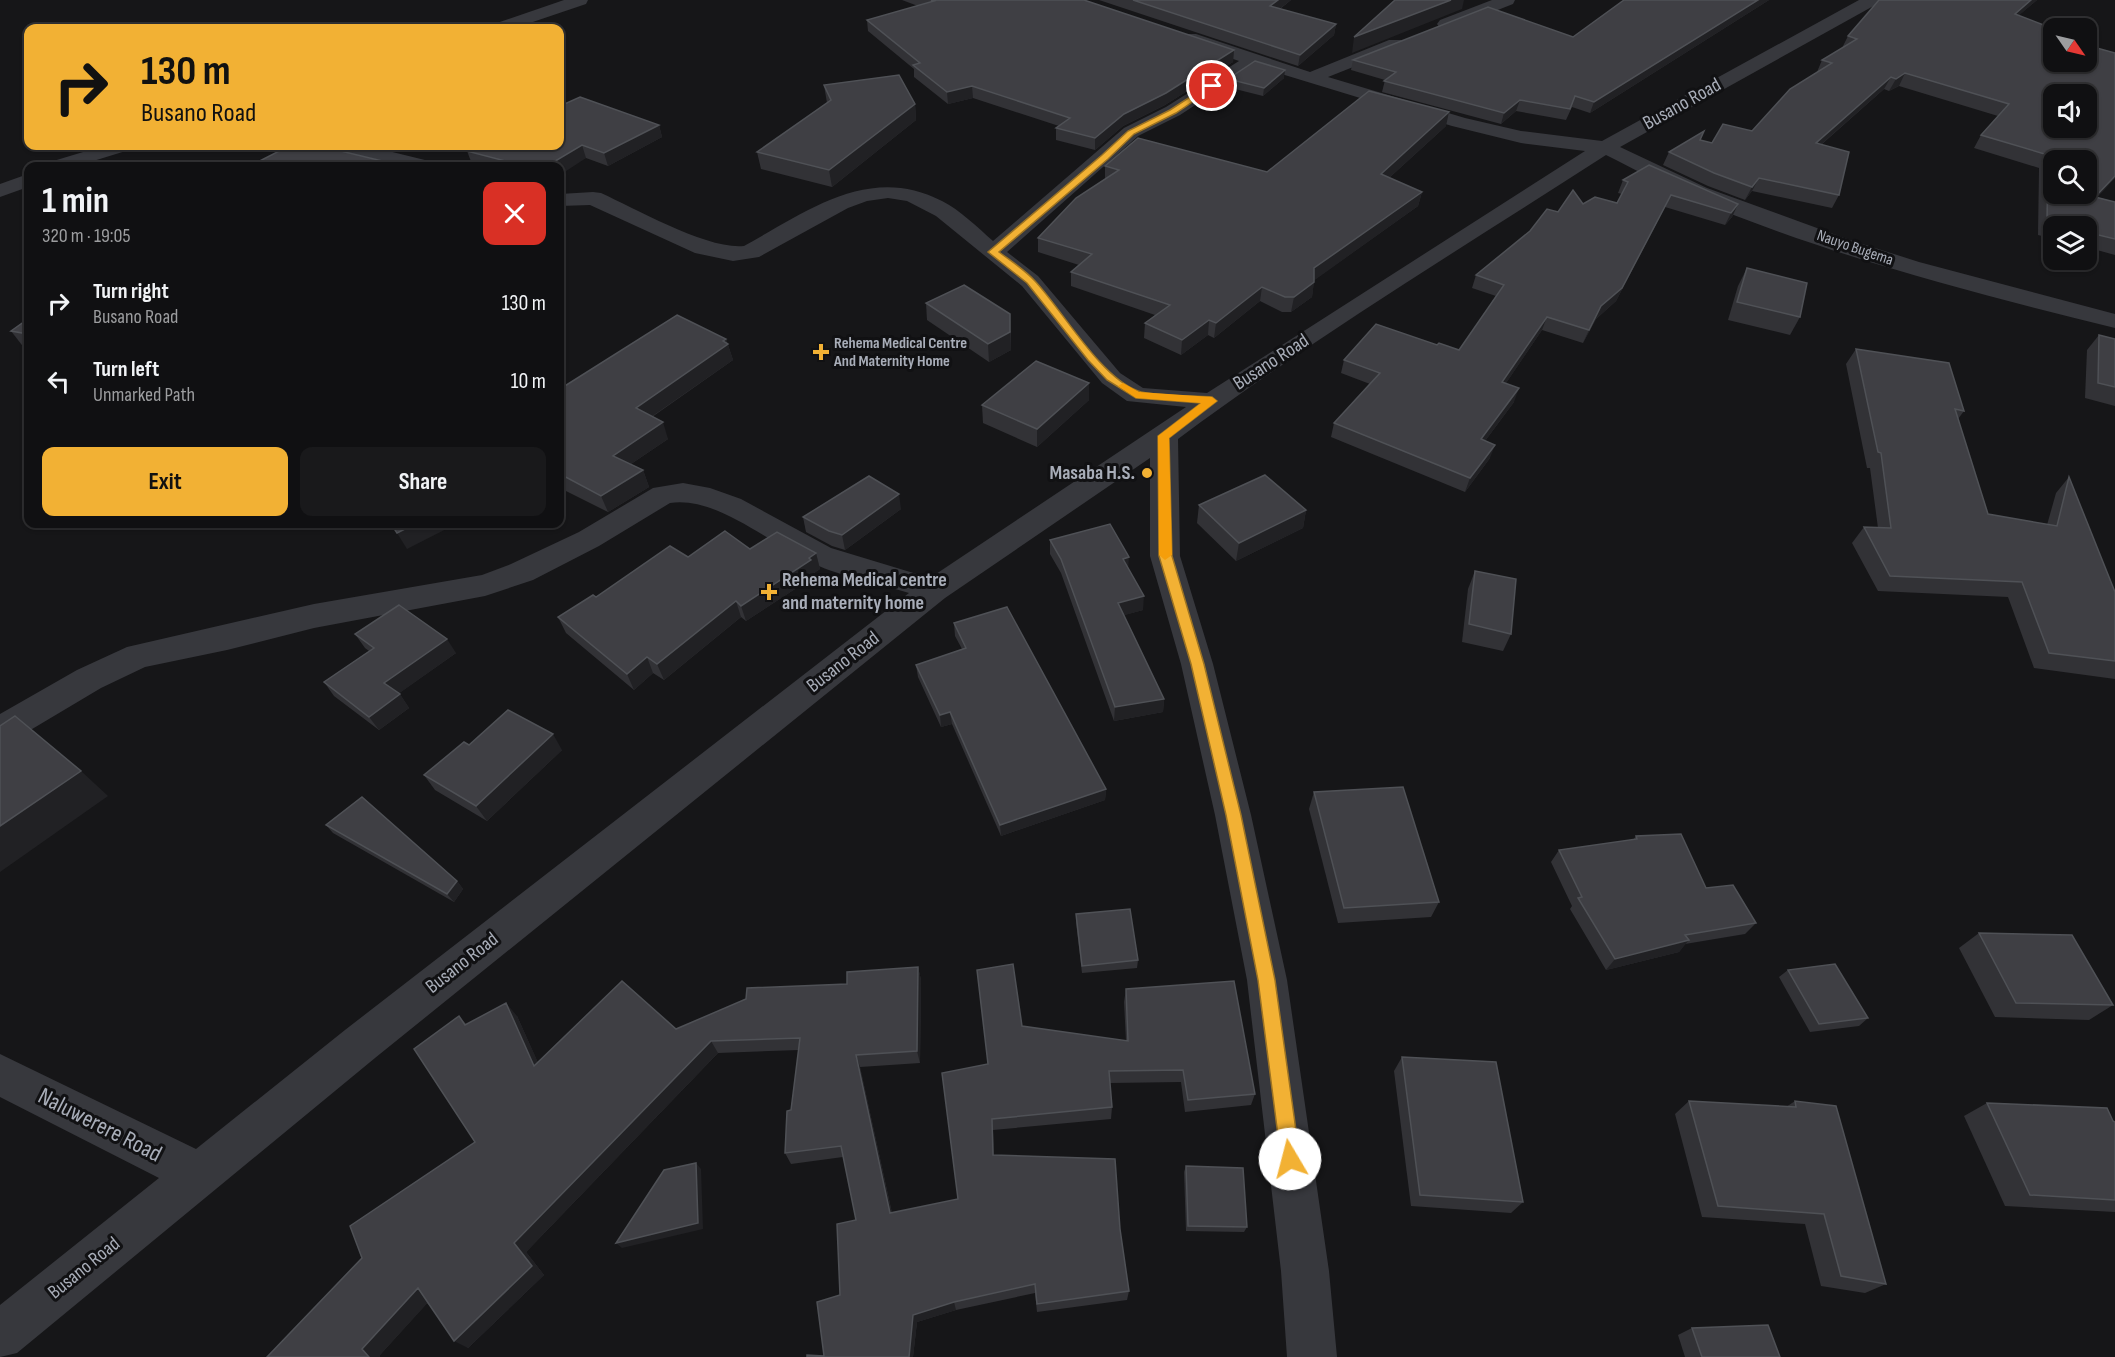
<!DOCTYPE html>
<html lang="en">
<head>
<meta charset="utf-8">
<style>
  body { margin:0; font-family:"Sofia Sans Condensed",sans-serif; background:#19191b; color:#f1f3f6; height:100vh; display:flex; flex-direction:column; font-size:22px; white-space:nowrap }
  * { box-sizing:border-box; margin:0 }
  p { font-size:20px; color:#9c9d9f }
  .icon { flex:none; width:33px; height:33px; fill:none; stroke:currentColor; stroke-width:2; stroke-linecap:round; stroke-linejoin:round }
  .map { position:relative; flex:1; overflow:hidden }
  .sheet { position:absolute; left:24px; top:162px; width:540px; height:366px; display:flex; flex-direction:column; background:#101012; border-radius:12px; box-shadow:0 2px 4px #0004,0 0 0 2px #303032 }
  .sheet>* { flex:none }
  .banner { position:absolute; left:24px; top:24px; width:540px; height:126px; border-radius:12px; box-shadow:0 2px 4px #0004,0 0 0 2px #303032; background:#f2b134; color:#111; overflow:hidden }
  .needle { width:39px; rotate:124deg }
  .controls { position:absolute; left:2043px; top:18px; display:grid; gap:12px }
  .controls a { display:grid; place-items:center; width:54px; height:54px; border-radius:12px; background:#101012; box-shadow:0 2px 4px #0004,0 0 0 2px #303032; font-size:30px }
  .pin { position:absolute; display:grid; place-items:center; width:51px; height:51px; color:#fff; margin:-26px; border:3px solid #fff; border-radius:50%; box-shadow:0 2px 6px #0007 }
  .me { position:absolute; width:66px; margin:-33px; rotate:352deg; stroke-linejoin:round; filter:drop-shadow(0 0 4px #0008) }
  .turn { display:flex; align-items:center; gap:21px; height:126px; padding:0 18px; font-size:27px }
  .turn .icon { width:78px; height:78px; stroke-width:2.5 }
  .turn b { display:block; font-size:42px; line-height:51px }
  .round { display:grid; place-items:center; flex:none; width:63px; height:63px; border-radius:12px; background:#19191b }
  .headline { display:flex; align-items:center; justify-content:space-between; height:102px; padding:0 18px }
  h1 { font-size:36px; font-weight:700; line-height:45px }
  .button { display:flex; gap:12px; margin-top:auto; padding:12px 18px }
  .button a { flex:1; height:69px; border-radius:12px; background:#f2b134; color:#111; font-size:24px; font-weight:700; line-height:69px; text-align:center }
  .button a+a { background:#19191b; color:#f1f3f6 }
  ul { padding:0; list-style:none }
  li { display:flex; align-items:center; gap:18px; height:78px; padding:0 18px }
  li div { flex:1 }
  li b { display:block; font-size:22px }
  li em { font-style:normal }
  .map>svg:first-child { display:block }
</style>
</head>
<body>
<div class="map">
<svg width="2115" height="1357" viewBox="0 0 2115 1357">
  <rect width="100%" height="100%" fill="#161618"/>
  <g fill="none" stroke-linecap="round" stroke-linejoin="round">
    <g fill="#37383d" fill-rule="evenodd">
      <polygon points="564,0 588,0 586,4 515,28 491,28 494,24"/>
      <polygon points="1492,0 1515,0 1513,4 1452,28 1440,28 1437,24 1440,20"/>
      <path d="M1859,0H1879L1877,4L1620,147L1707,188L1847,239L1919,262L2115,314V328C1973,293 1827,255 1692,198C1663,185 1634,169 1606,155C1462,248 1315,337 1178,439L1180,556L1213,664L1251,815L1287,980L1329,1271L1337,1357H1287L1281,1271L1247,980L1215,815L1181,664L1150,556V458L945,598L375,1058L17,1353L0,1357V1305L159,1178L0,1097V1054L196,1149L345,1030L909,593C879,584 835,575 808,561C768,542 716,496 670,503L599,546L533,580L485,596L314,628L227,650L145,667L101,688L12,741L0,745V714L77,670L127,647L314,604L482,575L511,564L579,532L653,488L683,483L710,488L741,499L831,548L930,578L1186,407L1127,401L1102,383L1022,286L936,216L907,201L888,198L867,201L848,208L759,257L733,261L695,253L590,205L560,206V194L593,192L601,193C636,209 708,250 744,246C806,212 869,163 942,201C960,210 977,227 993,241L1124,128L1166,107L1239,61L1184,42L1181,38L1184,34H1196L1310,72L1389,40H1401L1404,44L1401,48L1328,77L1465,118L1521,131L1602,141ZM1255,66L1452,126L1521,143L1585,151L1207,393L1143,388L1120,373L1038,276L1007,252L1138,136L1180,115Z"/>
      <polygon points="103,146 132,146 129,150 77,166 47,166 50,162"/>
      <polygon points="332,146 368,146 433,162 436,166 406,166 335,150"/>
      <polygon points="28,174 28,187 0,197 0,184"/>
    </g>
  </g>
  <g fill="#323236">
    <polygon points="902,0 1084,0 1234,50 1233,62 1165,105 1123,126 1095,150 1056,140 1056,128 1059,126 973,98 948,104 914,77 914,69 868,31 867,20 918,6"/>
    <polygon points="1099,0 1291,0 1280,9 1336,24 1334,35 1298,66"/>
    <polygon points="1624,0 1769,0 1590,113 1572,107 1566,120 1516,111 1501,124 1382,92 1385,80 1351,70 1353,60 1573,37"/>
    <polygon points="1879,0 2037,0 2019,15 2054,62 2115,53 2115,178 2097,197 2115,202 2115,255 2086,247 2086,226 2054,226 2054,239 2038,235 2039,168 1974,148 1981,135 1998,116 1899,86 1889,91 1884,89 1822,144 1839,195 1832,208 1752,191 1745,200 1708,186 1663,165 1669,152 1704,131 1700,140 1712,143 1752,131 1817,72 1822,60 1842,48 1848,36"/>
    <polygon points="1284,78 1263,96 1227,87 1228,79"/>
    <polygon points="824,85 915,104 916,120 832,187 761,169 757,152 827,103"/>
    <polygon points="659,125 662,137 608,166 586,158 560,166 482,166 472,164 467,151"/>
    <polygon points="1446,126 1389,178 1422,192 1418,206 1314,280 1312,297 1291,312 1282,312 1260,301 1214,338 1208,335 1181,355 1144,338 1145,323 1155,315 1071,286 1071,272 1079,265 1038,252 1038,238 1105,180 1105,166 1267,172"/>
    <polygon points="1623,180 1738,204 1732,217 1725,225 1665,207 1616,301 1596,319 1583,343 1542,330 1506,383 1514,402 1485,441 1490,458 1465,492 1331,437 1334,423 1370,384 1341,373 1344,360 1437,345 1459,350 1496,296 1472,288 1476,275 1558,212 1583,204 1617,203 1622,194 1618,193"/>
    <polygon points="1747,268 1800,317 1790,335 1728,320 1738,286"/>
    <polygon points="926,303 1011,331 1011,350 989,362 927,320"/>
    <polygon points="28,319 28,349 25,349 11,331"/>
    <polygon points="2099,335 2115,339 2115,406 2085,398 2087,350"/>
    <polygon points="726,339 733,360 652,417 668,439 631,464 643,470 649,487 608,512 562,489 560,484 560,389"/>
    <polygon points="1856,349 1964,411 1958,419 1988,514 2047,525 2056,493 2069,477 2115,592 2115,679 2034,668 2008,597 1878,591 1852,543 1864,527 1878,528 1870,468 1867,468 1846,364"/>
    <polygon points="1089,383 1089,400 1037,447 983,423 982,405"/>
    <polygon points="1199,505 1306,510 1303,528 1236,561 1197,523"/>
    <polygon points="901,509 845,550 832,546 806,532 803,517"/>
    <polygon points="1050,540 1128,568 1143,610 1124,615 1164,699 1163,712 1114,721 1061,573 1050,554"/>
    <polygon points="750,549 816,553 820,569 814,573 815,576 746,621 741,617 664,680 653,673 634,690 566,633 558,617 596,597 688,557"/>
    <polygon points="1475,571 1511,634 1503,651 1462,642 1468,589"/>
    <polygon points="954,623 1106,789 1105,800 1001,836 952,724 941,727 918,677 916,665 962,649 955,636"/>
    <polygon points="355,634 456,653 399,693 409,708 379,730 334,696 324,682 369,651 365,648"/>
    <polygon points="469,745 562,750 487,821 435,790 424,775"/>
    <polygon points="1314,792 1439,902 1431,917 1338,923 1309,809"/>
    <polygon points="326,825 457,881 463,889 454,902 333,833"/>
    <polygon points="1636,836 1706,888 1756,923 1745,934 1685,944 1679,952 1606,970 1570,909 1572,906 1551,862 1559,850 1633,840"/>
    <polygon points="1076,914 1138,960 1137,968 1082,973 1076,922"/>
    <polygon points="1979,933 2113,1005 2089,1020 1995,1017 1959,948"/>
    <polygon points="918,967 921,980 920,1063 860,1067 892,1213 958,1199 988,1064 1022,1026 1126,1041 1124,1002 1126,989 1255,1094 1251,1105 1185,1112 1181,1082 1110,1083 1112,1107 1111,1119 993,1130 994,1155 1120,1229 1129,1291 1127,1300 1037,1312 1035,1293 956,1310 917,1322 913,1357 807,1357 824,1356 840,1295 856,1220 843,1157 791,1164 785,1153 799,1050 718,1053 526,1252 544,1275 468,1348 427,1303 379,1356 380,1357 267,1357 475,1142 459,1016 466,1024 517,1016 538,1063 676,1029 847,984"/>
    <polygon points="1788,970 1868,1018 1859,1026 1810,1032 1779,977"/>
    <polygon points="1402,1057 1523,1202 1511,1213 1411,1206 1394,1071"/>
    <polygon points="1689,1101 1786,1107 1795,1101 1886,1284 1865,1293 1821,1286 1805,1224 1702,1217 1675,1114"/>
    <polygon points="1987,1103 2115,1122 2115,1212 2005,1206 1964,1116"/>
    <polygon points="1186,1166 1247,1227 1244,1232 1186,1231 1184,1172"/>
    <polygon points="1692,1328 1780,1357 1685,1357 1678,1335"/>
  </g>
  <g fill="#212124">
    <polygon points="1278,0 1291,0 1269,17 1270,6"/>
    <polygon points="1451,0 1464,0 1462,9 1352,53 1354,37"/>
    <polygon points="1758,0 1769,0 1590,113 1594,102"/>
    <polygon points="2031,0 2037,0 2008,25 2015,14"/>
    <polygon points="1336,24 1334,35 1298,66 1300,55"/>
    <polygon points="1234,50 1233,62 1165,105 1123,126 1095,150 1095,138 1124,114"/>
    <polygon points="1285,70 1284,78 1263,96 1264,88"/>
    <polygon points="1905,73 1899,86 1889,91 1896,79"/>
    <polygon points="1891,77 1884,89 1809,155 1816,143"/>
    <polygon points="972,86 973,98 948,104 947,92"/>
    <polygon points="1520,100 1516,111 1501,124 1504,113"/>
    <polygon points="915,104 916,120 832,187 829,170"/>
    <polygon points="1449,112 1446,126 1378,188 1381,174"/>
    <polygon points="659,125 662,137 608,166 604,153"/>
    <polygon points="582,145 586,158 560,175 560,166 547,166"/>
    <polygon points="2115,176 2115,178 2086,210 2095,197"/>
    <polygon points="1759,178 1752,191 1745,200 1752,187"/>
    <polygon points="1422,192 1418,206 1312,282 1314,268"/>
    <polygon points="1671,195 1665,207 1616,301 1596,319 1583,343 1589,330 1601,306"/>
    <polygon points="1738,204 1732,217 1725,225 1731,213"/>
    <polygon points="1314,282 1312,297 1291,312 1294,297"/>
    <polygon points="1262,287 1260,301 1214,338 1216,323"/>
    <polygon points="1010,314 1011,350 989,362 988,344"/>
    <polygon points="1547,317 1542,330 1498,395 1502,382"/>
    <polygon points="1209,320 1208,335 1181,355 1182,340"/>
    <polygon points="726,339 733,360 641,424 636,408"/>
    <polygon points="1089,383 1089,400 1037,447 1037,429"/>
    <polygon points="1519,388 1514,402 1476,453 1481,439"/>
    <polygon points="663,422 668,439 619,472 613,456"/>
    <polygon points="1495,445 1490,458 1465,492 1470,478"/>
    <polygon points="643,470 649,487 608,512 601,496"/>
    <polygon points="899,494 901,509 845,550 842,535"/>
    <polygon points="1306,510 1303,528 1236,561 1239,543"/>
    <polygon points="415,524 456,524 407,549 397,533"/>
    <polygon points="816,553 820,569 814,573 815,576 746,621 741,606"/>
    <polygon points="1129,557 1128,571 1123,559"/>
    <polygon points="1144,596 1143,610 1118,617 1118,603"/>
    <polygon points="736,601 741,617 664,680 657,664"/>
    <polygon points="447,639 456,653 394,697 384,683"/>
    <polygon points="647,657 653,673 634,690 627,674"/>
    <polygon points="400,694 409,708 379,730 369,717"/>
    <polygon points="1164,699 1163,712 1114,721 1115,707"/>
    <polygon points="950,712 952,724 941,727 940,715"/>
    <polygon points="553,734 562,750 487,821 476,806"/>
    <polygon points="81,771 108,796 0,872 0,826"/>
    <polygon points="1106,789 1105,800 1001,836 1000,825"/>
    <polygon points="457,881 463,889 454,902 447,894"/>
    <polygon points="1689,940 1679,952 1606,970 1615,959"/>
    <polygon points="918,967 921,980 920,1063 917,1051"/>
    <polygon points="506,1003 517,1016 545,1078 534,1066"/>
    <polygon points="711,1041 718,1053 526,1252 544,1275 468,1348 454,1341 514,1243"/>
    <polygon points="856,1055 860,1067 894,1223 890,1213"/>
    <polygon points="992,1119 993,1130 994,1166 993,1155"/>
    <polygon points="696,1163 701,1169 703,1229 622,1248 616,1243"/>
    <polygon points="418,1288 433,1297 379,1356 380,1357 369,1357 362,1349"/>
    <polygon points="954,1302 956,1310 917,1322 913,1357 909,1357 913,1315"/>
  </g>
  <g fill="#3f3f44" stroke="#4f5156" stroke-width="1.5" fill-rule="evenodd">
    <polygon points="931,0 1084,0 1234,50 1166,93 1124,114 1095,138 1056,128 1070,118 972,86 947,92 913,65 920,63 867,20 934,1"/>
    <polygon points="1133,0 1278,0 1270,6 1336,24 1300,55"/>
    <polygon points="1395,0 1451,0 1354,37"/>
    <polygon points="1624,0 1758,0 1594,102 1575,96 1570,109 1520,100 1504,113 1384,81 1396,72 1353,60 1488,7 1573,37"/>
    <path d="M1879,0H2031L2015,14L2054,29V34L2052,35H2054V62H2086V45L2115,53V176L2095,197L2115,202V239L2086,232V226H2066L2047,222L2048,155L1981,135L2009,104L1905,73L1896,79L1891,77L1816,143L1849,152L1839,195L1759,178L1752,187L1714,173L1669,152L1704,131L1700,140L1712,143L1723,124L1752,131L1790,89L1832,63L1822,60L1857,39L1848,36ZM2054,94H2086V128H2054ZM2054,160H2086V194H2054Z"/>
    <polygon points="1255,61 1285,70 1264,88 1228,79"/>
    <polygon points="899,75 915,104 829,170 757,152 831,100 824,85"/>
    <polygon points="1369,91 1449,112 1381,174 1422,192 1314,268 1314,282 1294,297 1285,297 1262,287 1216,323 1209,320 1182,340 1145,323 1170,305 1071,272 1092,254 1038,238 1076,198 1119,170 1105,166 1138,138 1267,172"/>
    <polygon points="580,97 659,125 604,153 582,145 547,166 524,166 467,151 477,146 560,146 560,106"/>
    <polygon points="289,146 320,146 403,166 250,166"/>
    <polygon points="1649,165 1738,204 1731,213 1671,195 1622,288 1601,306 1589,330 1547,317 1502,382 1519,388 1481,439 1495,445 1470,478 1334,423 1380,373 1344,360 1376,324 1437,345 1439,343 1459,350 1504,285 1476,275 1530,231 1547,209 1558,212 1573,190 1583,204 1595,197 1617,203 1628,182 1623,180"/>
    <polygon points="1747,268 1807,283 1800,317 1737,302"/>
    <polygon points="964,285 1010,314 1010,332 988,344 926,303"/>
    <polygon points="677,315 726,339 723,341 728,344 636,408 663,422 613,456 643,470 601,496 560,474 560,389"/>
    <polygon points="28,319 28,334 11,331"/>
    <polygon points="2099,335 2115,339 2115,387 2098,383"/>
    <polygon points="1856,349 1949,363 1964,411 1955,409 1988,514 2057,526 2069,477 2115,592 2115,661 2049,653 2022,582 1890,576 1864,527 1891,528 1881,453 1878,452"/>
    <polygon points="1036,361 1089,383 1037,429 982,405"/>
    <polygon points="1265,475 1306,510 1239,543 1199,505"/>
    <polygon points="869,476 899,494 842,535 829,531 803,517"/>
    <polygon points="391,524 415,524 397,533"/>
    <polygon points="1110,524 1129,557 1123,559 1144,596 1118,603 1164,699 1115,707 1061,559 1050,540"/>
    <polygon points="725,531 750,549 777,532 816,553 809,558 811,560 741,606 736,601 657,664 647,657 627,674 558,617 593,595 596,597 670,546 688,557"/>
    <polygon points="1475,571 1516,579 1511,634 1469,624"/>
    <polygon points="399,605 447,639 384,683 400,694 369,717 324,682 374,648 355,634"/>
    <polygon points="1007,607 1106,789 1000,825 950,712 940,715 916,665 966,648 954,623"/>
    <polygon points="508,710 553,734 476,806 424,775 464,742 469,745"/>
    <polygon points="15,716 81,771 0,826 0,726"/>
    <polygon points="1403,787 1439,902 1344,908 1314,792"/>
    <polygon points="362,797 457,881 447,894 326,825"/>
    <polygon points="1681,834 1706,888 1733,885 1756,923 1685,935 1689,940 1615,959 1578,898 1582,897 1559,850 1637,839 1636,836"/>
    <polygon points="1130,909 1138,960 1082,966 1076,914"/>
    <polygon points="1979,933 2072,935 2113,1005 2016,1003"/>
    <polygon points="1013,964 1022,1026 1128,1041 1126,989 1234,981 1255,1094 1188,1100 1183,1070 1109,1071 1112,1107 992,1119 993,1155 1115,1159 1120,1229 1129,1291 1037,1304 1035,1284 954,1302 913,1315 909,1357 807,1357 807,1355 824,1356 817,1302 840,1295 837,1224 856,1220 841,1146 785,1153 787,1111 791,1110 800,1038 711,1041 514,1243 532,1266 454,1341 418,1288 362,1349 369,1357 267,1357 362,1258 350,1226 475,1142 414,1049 459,1016 465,1025 506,1003 534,1066 622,981 676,1029 746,999 747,988 847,984 847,972 918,967 917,1051 856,1055 890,1213 958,1199 942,1073 988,1064 977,970"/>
    <polygon points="1835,964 1868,1018 1819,1024 1788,970"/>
    <polygon points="1402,1057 1496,1062 1523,1202 1420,1195"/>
    <polygon points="1689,1101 1796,1107 1795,1101 1836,1106 1886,1284 1841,1276 1824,1214 1718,1206"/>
    <polygon points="1987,1103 2107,1108 2113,1121 2115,1122 2115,1200 2030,1195"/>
    <polygon points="696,1163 698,1223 616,1243 664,1170"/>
    <polygon points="1186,1166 1243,1168 1247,1227 1188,1226"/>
    <polygon points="1768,1325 1780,1357 1702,1357 1692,1328"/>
  </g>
  <path fill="#f2b134" stroke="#9d7322" stroke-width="1.5" d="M1210,84L1216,86L1176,113L1134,134L1108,159L999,252C1011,261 1025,270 1035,281C1063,311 1100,377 1138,391C1151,396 1196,396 1212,397L1217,401L1169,438L1172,556L1204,664L1241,815L1275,980L1300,1159L1297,1166L1290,1168L1284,1166L1281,1159L1258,980L1226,815L1191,664L1159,556L1158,436L1201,403L1136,398L1107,380L1088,360L1027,283L988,252L1102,155L1128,131L1170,110Z"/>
  <polygon fill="#f59e0b" points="1123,383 1139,392 1212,397 1217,401 1169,438 1172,555 1165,560 1159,555 1158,436 1201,403 1136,398 1118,386"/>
  <g fill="#f2b134" stroke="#111113" stroke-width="2">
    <path d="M818 343h6v6h6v6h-6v6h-6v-6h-6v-6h6z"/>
    <circle cx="1147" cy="473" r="6"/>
    <path d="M766 583h6v6h6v6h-6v6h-6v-6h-6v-6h6z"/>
  </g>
  <g text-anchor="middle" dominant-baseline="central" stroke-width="6" stroke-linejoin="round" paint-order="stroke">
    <g font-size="16" fill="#a8adb8" stroke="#111113">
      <text transform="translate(1855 248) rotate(19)">Nauyo Bugema</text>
    </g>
    <g font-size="16" font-weight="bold" fill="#a8adb8" stroke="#111113" text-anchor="start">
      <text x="834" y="343">Rehema Medical Centre<tspan x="834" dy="18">And Maternity Home</tspan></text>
    </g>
    <g font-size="20" fill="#a8adb8" stroke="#111113">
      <text transform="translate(1682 104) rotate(-29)">Busano Road</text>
      <text transform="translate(1271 362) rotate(-33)">Busano Road</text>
      <text transform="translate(843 662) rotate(-38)">Busano Road</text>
      <text transform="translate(462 963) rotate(-38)">Busano Road</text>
      <text transform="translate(84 1268) rotate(-39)">Busano Road</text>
    </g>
    <g font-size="20" font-weight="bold" fill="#a8adb8" stroke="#111113" text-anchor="end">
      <text x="1135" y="473">Masaba H.S.</text>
      <text x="782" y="580" text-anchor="start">Rehema Medical centre<tspan x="782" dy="23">and maternity home</tspan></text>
    </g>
    <g font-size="24" fill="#a8adb8" stroke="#111113">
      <text transform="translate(100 1125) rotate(27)">Naluwerere Road</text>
    </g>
  </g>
</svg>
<div class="controls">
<a><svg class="needle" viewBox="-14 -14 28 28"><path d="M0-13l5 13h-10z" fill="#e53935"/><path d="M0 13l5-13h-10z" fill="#9c9d9f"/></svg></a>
<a><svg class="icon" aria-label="sound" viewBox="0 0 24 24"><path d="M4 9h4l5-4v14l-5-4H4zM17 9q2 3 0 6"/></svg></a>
<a><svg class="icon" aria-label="search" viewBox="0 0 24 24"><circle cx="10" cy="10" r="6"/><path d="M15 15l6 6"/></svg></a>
<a><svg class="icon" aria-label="layers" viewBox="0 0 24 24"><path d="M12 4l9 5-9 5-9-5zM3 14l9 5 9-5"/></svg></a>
</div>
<div class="pin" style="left:1212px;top:86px;background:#d93025"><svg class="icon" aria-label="arrive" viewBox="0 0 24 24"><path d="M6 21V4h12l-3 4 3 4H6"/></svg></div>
<svg class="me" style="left:1290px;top:1159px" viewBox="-20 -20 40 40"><circle r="19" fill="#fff"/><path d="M0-13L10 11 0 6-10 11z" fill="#f2b134"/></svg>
<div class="banner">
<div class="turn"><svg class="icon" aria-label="right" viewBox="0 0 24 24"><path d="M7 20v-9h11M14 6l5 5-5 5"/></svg><div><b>130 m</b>Busano Road</div></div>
</div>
<section class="sheet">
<div class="headline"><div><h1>1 min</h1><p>320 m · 19:05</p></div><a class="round" style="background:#d93025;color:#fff"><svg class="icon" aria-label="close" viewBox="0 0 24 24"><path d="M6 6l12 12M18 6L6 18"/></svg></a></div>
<ul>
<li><svg class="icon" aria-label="right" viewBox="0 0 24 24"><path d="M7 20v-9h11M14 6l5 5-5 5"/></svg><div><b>Turn right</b><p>Busano Road</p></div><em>130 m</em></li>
<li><svg class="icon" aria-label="left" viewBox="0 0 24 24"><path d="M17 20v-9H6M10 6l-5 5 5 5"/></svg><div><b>Turn left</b><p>Unmarked Path</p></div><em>10 m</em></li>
</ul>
<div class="button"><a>Exit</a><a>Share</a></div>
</section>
</div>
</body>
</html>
